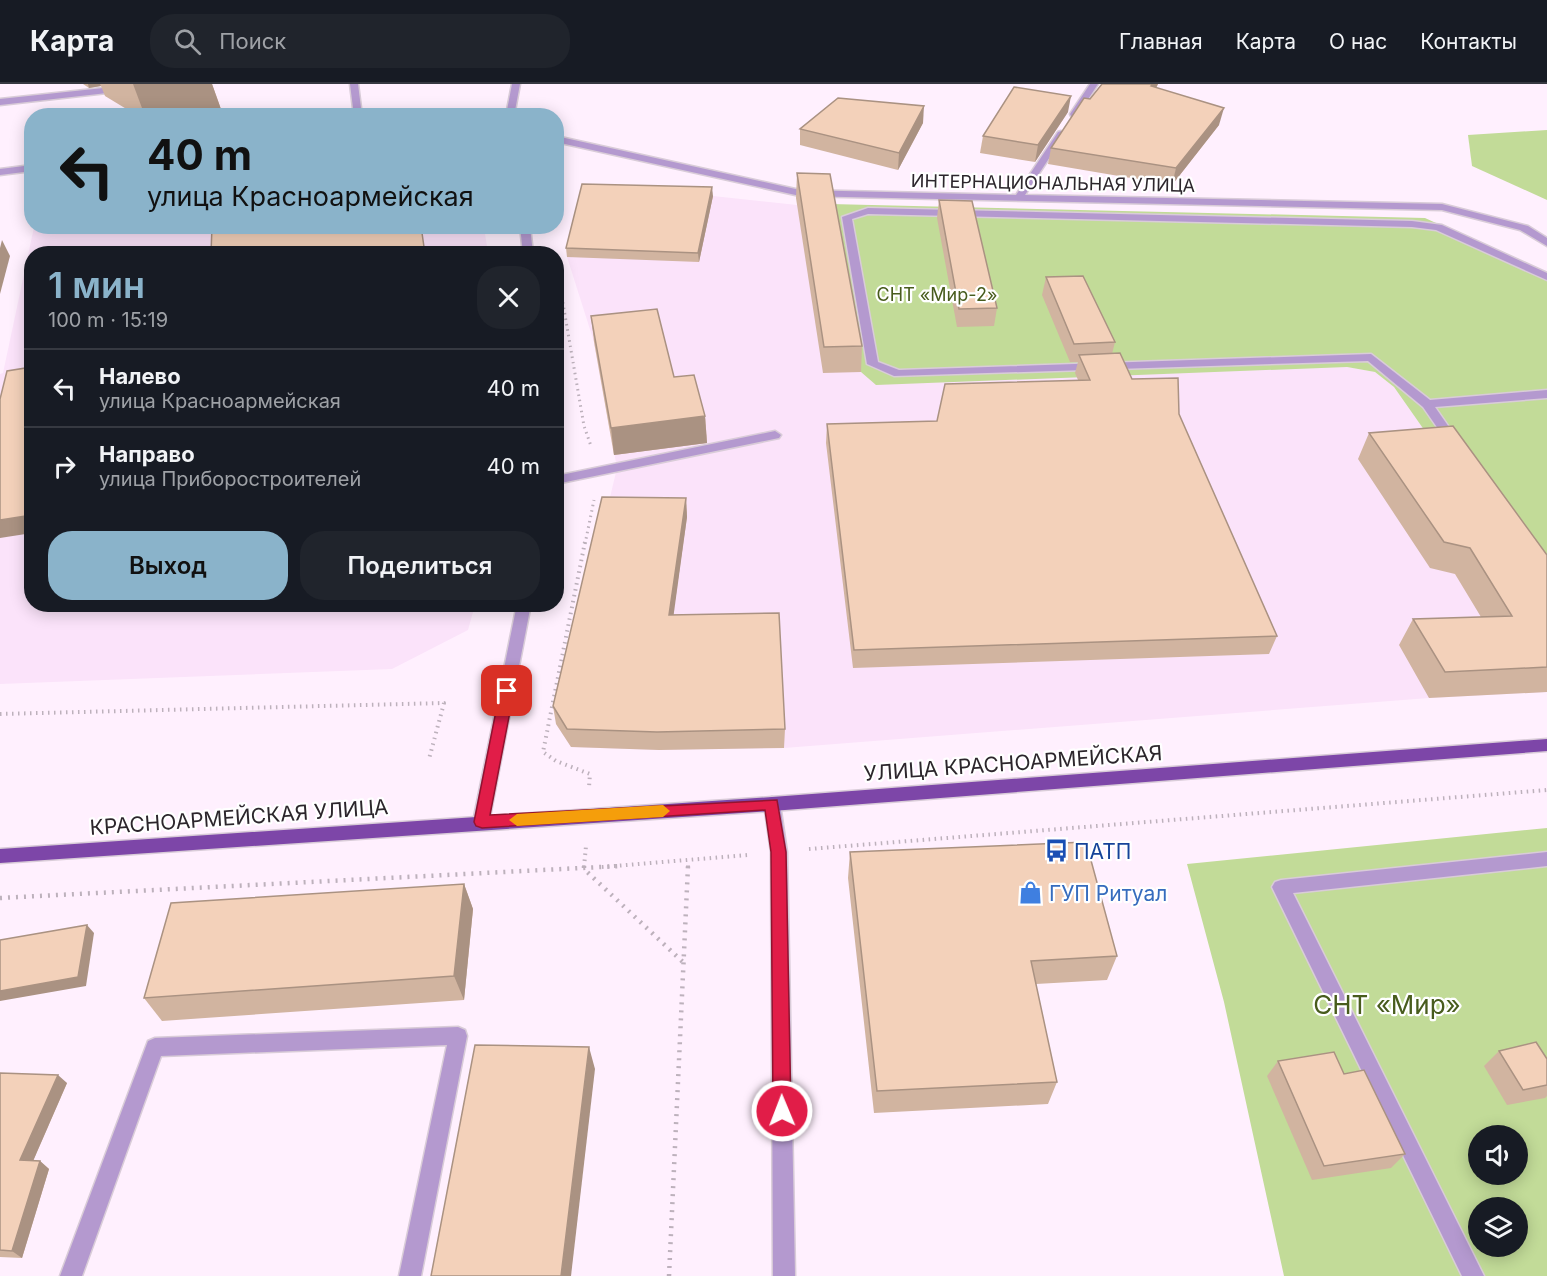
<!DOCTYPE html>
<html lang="ru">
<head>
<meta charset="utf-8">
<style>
  body { margin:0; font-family:Inter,sans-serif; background:#20242c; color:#f1f3f6; height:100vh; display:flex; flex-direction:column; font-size:22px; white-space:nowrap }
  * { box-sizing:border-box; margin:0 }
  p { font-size:20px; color:#9ea1a6 }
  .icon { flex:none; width:33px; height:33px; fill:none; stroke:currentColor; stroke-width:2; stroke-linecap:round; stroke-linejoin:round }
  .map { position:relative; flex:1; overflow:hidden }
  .details { position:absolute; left:24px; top:162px; width:540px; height:366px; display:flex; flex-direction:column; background:#171b24; border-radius:24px; box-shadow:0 3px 15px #0003 }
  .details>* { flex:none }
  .hud { position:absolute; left:24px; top:24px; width:540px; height:126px; border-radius:24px; box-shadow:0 3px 15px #0003; background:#8ab3ca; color:#111; overflow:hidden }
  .tools { position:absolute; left:1468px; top:1041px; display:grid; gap:12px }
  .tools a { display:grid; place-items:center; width:60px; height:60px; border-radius:50%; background:#171b24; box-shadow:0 3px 15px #0003; font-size:30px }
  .pin { position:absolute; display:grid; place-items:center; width:51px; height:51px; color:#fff; margin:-26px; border-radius:12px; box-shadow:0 3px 9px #0006 }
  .me { position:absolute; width:66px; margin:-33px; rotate:359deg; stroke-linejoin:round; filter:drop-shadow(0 0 4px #0008) }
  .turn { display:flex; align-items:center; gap:21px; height:126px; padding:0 24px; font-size:27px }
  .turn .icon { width:78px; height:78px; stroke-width:2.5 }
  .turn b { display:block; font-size:42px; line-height:51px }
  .round { display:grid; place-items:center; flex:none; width:63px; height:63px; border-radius:24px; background:#20242c }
  .overview { display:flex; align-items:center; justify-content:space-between; height:102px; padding:0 24px }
  h1 { font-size:36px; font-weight:600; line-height:45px; color:#8ab3ca }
  .button { display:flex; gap:12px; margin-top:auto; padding:12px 24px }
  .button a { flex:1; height:69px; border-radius:24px; background:#8ab3ca; color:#111; font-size:24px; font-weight:600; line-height:69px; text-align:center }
  .button a+a { background:#20242c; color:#f1f3f6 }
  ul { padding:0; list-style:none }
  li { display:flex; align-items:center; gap:18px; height:78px; padding:0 24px; border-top:2px solid #363941 }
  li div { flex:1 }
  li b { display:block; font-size:22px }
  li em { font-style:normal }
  header { display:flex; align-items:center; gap:36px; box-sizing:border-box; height:84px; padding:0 30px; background:#171b24; border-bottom:2px solid #363941 }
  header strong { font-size:28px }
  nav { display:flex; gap:33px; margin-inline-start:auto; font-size:21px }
  .search { width:420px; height:54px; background:#20242c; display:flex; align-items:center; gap:15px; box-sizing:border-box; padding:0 21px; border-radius:24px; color:#9ea1a6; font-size:22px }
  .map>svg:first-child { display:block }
</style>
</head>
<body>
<header>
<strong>Карта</strong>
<div class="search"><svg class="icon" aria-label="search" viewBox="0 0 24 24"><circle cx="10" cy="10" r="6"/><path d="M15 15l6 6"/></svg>Поиск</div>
<nav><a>Главная</a><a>Карта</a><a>О нас</a><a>Контакты</a></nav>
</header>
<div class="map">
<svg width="1547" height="1192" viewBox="0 0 1547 1192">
  <rect width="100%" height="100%" fill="#fff0fe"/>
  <g fill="#fbe3fa">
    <polygon points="583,108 713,112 797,121 830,120 1347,283 1375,288 1394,303 1440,368 1547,608 1429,614 784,664 659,666 571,663 556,640 617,384 594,258 567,173"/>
    <polygon points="34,143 484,143 488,169 32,170 32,520 475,521 468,546 392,585 0,600 0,290 3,289"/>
  </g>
  <g fill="#c2db98" fill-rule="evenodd">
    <polygon points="1547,46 1547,116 1472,82 1468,51"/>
    <polygon points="830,120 1425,134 1547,189 1547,521 1394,303 1375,288 1347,283 876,301 861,288"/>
    <path d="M1547,744V1192H1284L1224,918L1187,780ZM1479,1052H1518V1090H1479ZM1479,1124H1518V1162H1479Z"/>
  </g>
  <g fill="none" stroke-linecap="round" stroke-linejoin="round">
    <defs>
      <g id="minor">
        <polygon points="350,0 358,0 362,32 354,32"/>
        <polygon points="512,0 520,0 514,32 479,32 507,26"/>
        <polygon points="1090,0 1098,0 1077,32 1071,32 1070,30"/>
        <polygon points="122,2 125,3 125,7 0,21 0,15"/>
        <polygon points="1061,47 1065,50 1025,111 1442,120 1528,142 1547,154 1547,162 1520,146 1442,126 800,112 556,58 556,52 800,106 1016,111 1058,48"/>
        <polygon points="32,81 32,87 0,91 0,85"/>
        <polygon points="868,124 1412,137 1442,141 1547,189 1547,196 1436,146 1412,143 868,130 852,135 878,278 899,286 1371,270 1430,316 1547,306 1547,314 1435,323 1460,359 1454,363 1450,362 1423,323 1368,277 894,292 867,280 842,133"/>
        <polygon points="520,142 530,142 533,170 523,170"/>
        <polygon points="775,347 781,351 779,354 556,400 556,392"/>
        <polygon points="517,520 531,520 489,738 487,743 481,745 475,743 473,738"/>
        <polygon points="772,713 778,715 780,720 787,768 795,1192 773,1192 771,768 764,720 766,715"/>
        <polygon points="1547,768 1547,782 1293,809 1484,1192 1462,1192 1272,803 1275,798 1281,796"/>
        <polygon points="458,943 465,946 467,952 421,1192 399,1192 447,961 161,972 82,1192 60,1192 148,957 155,954"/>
      </g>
      <polygon id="major" points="1547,655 1547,667 772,727 0,779 0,765 772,713"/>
    </defs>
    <use href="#minor" stroke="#d9ccd8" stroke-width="3"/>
    <use href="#major" stroke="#d9ccd8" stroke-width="3"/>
    <polyline stroke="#bdb1bc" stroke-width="2" stroke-dasharray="1 3" stroke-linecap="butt" points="556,178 560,203"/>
    <g stroke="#bdb1bc" stroke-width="3" stroke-dasharray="1.5 4" stroke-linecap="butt">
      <polyline points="560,202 584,342 591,362"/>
      <polyline points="585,460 594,416"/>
    </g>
    <g stroke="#bdb1bc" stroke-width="4" stroke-dasharray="1.5 4.5" stroke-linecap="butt">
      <polyline points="585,458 543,668 556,677 590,690 589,703"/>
      <polyline points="0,630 444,619 429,675"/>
      <polyline points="809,765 1547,706"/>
      <polyline points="584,783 586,762"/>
      <polyline points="602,783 748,771"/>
      <polyline points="688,783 688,777"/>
    </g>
    <g stroke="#bdb1bc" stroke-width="4.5" stroke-dasharray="2 6" stroke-linecap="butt">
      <polyline points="584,782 584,785 685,880"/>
      <polyline points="0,814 620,782"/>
      <polyline points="669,1192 688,782"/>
    </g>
    <use href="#minor" fill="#b499cf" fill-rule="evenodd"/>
    <use href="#major" fill="#7d46a8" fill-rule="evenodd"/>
  </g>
  <g fill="#d1b4a0">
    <polygon points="83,0 212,0 222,28 191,32 138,32 105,12 101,2 89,4"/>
    <polygon points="1158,0 1156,4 1219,41 1172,101 1048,80 1051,64 1090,15"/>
    <polygon points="1068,28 1035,78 980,69 983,52"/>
    <polygon points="923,39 898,86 800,61 800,45"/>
    <polygon points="797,89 862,262 861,288 823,289 796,114"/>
    <polygon points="713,112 699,178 567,173 566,164"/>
    <polygon points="939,116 997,224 994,242 957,243 937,134"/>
    <polygon points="1046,193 1115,258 1112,270 1132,295 1179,330 1277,552 1269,570 853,584 826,359 827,340 937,337 1078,296 1075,289 1078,278 1070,278 1042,211"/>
    <polygon points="591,232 674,293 705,332 707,359 614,371 594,258"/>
    <polygon points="1369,349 1547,471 1547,608 1429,614 1399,561 1413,535 1481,533 1455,490 1430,484 1358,375"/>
    <polygon points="686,414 687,433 673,531 785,645 784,664 659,666 571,663 556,640 553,622"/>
    <polygon points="850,768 1117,872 1107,896 1036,900 1057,998 1048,1020 874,1029 848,794"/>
    <polygon points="464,800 473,825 464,916 162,937 144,914"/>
    <polygon points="1499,967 1547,975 1547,1012 1545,1014 1507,1021 1484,982"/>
    <polygon points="1278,977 1344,990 1405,1070 1391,1084 1312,1096 1267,992"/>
    <polygon points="0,989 67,999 33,1077 40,1077 49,1085 22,1174 0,1173"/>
  </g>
  <g fill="#aa9282">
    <polygon points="88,0 100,0 101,2 89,4"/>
    <polygon points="133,0 212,0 222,28 191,32 145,32"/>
    <polygon points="1153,0 1158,0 1148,19 1151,2"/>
    <polygon points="1071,12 1068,28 1035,78 1038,61"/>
    <polygon points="924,22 923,39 898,86 899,69"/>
    <polygon points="1224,24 1219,41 1172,101 1176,84"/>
    <polygon points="712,103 713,112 699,178 698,169"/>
    <polygon points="2,156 10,172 0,210 0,164"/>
    <polygon points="705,332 707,359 614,371 611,344"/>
    <polygon points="686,414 687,433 671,550 669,531"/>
    <polygon points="32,431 32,449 0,454 0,436"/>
    <polygon points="464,800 473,825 464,916 454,892"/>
    <polygon points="87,841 94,849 86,902 0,917 0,907"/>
    <polygon points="589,963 595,985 571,1192 561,1192"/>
    <polygon points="58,991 67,999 30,1084 20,1076"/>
    <polygon points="40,1077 49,1085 22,1174 12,1167"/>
  </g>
  <g fill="#f3d1ba" stroke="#aa9282" stroke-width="1.5">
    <polygon points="1102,0 1153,0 1151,2 1224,24 1176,84 1051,64 1084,14 1090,15"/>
    <polygon points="1014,3 1071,12 1038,61 983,52"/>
    <polygon points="838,14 924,22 899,69 800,45"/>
    <polygon points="797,89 830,90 862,262 824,263"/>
    <polygon points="582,100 712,103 698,169 566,164"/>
    <polygon points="939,116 972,117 997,224 959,225"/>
    <polygon points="212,142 421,142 425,170 211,170"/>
    <polygon points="1083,192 1115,258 1074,260 1046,193"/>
    <polygon points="657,225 674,293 694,291 705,332 611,344 591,232"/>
    <polygon points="1120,269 1132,295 1178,294 1179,330 1277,552 854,566 827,340 937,337 945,300 1090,296 1079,271"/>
    <polygon points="32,283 32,431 0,436 0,315 7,287"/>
    <polygon points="1453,342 1547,471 1547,583 1445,588 1413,535 1512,532 1470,464 1444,458 1369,349"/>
    <polygon points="602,413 686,414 669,531 779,529 785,645 657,648 567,645 553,622"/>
    <polygon points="1086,758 1117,872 1031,877 1057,998 877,1007 850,768"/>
    <polygon points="464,800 454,892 144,914 171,819"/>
    <polygon points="87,841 78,893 0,907 0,856"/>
    <polygon points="1536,958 1547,975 1547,1001 1523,1006 1499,967"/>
    <polygon points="475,961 589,963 561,1192 431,1192"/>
    <polygon points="1334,968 1344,990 1364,986 1405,1070 1324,1082 1278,977"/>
    <polygon points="0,989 58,991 20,1076 40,1077 12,1167 0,1166"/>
  </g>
  <polygon fill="#e11d48" stroke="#92132f" stroke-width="1.5" points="507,601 514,607 490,731 777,716 786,768 791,1027 788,1033 782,1036 775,1033 773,1027 771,768 765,726 482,744 476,742 474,738 500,607"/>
  <polygon fill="#f59e0b" points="663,721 670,727 663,733 517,742 509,736 517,730"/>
  <defs>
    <symbol id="bus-bare" viewBox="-9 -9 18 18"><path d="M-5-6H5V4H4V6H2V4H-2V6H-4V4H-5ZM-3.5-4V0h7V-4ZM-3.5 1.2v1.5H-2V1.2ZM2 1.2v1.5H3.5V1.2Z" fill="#1a4fb4" stroke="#fff" stroke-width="2.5" paint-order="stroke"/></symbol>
    <symbol id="shop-bare" viewBox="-9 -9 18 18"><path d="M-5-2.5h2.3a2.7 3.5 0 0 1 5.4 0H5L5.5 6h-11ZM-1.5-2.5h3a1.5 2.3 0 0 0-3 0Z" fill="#3f7fe0" stroke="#fff" stroke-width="2.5" paint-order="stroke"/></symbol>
  </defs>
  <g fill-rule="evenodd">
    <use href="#bus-bare" x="1040" y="750" width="33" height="33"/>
    <use href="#shop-bare" x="1014" y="792" width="33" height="33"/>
  </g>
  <g text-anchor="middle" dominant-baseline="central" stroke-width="4.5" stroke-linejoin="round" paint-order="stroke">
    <g font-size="18" fill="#2c262c" stroke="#fff">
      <text transform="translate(1053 99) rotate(1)">ИНТЕРНАЦИОНАЛЬНАЯ УЛИЦА</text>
    </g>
    <g font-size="18" fill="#485c1d" stroke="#fff">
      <text x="937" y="210">СНТ «Мир-2»</text>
    </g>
    <g font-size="21" fill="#2c262c" stroke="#fff">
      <text transform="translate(1013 679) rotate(-4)">УЛИЦА КРАСНОАРМЕЙСКАЯ</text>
      <text transform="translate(239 733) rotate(-4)">КРАСНОАРМЕЙСКАЯ УЛИЦА</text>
    </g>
    <g font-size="21" fill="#164399" stroke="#fff" text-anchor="start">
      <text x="1074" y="767">ПАТП</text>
    </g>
    <g font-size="21" fill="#366cbe" stroke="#fff" text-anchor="start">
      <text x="1049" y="809">ГУП Ритуал</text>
    </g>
    <g font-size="26" fill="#485c1d" stroke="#fff">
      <text x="1387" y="920">СНТ «Мир»</text>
    </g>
  </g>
</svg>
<div class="tools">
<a><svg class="icon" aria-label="sound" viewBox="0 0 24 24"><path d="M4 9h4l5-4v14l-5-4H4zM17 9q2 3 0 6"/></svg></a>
<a><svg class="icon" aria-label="layers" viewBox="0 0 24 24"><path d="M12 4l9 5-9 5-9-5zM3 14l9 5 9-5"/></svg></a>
</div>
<div class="pin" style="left:507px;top:607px;background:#d93025"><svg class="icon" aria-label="arrive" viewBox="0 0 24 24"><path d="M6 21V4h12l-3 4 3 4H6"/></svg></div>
<svg class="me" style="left:782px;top:1027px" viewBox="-20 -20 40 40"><circle r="17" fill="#e11d48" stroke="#fff" stroke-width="3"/><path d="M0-11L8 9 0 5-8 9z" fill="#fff"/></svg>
<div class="hud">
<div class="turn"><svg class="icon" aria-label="left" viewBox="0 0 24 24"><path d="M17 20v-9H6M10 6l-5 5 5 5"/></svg><div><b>40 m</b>улица Красноармейская</div></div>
</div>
<section class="details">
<div class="overview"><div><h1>1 мин</h1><p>100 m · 15:19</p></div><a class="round"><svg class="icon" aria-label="close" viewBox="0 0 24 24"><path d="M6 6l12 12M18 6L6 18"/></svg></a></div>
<ul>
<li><svg class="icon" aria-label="left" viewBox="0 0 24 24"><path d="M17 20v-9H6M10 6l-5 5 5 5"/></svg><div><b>Налево</b><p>улица Красноармейская</p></div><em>40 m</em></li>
<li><svg class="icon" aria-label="right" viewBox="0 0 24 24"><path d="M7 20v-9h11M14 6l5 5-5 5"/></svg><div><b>Направо</b><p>улица Приборостроителей</p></div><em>40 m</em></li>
</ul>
<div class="button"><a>Выход</a><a>Поделиться</a></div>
</section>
</div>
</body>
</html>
